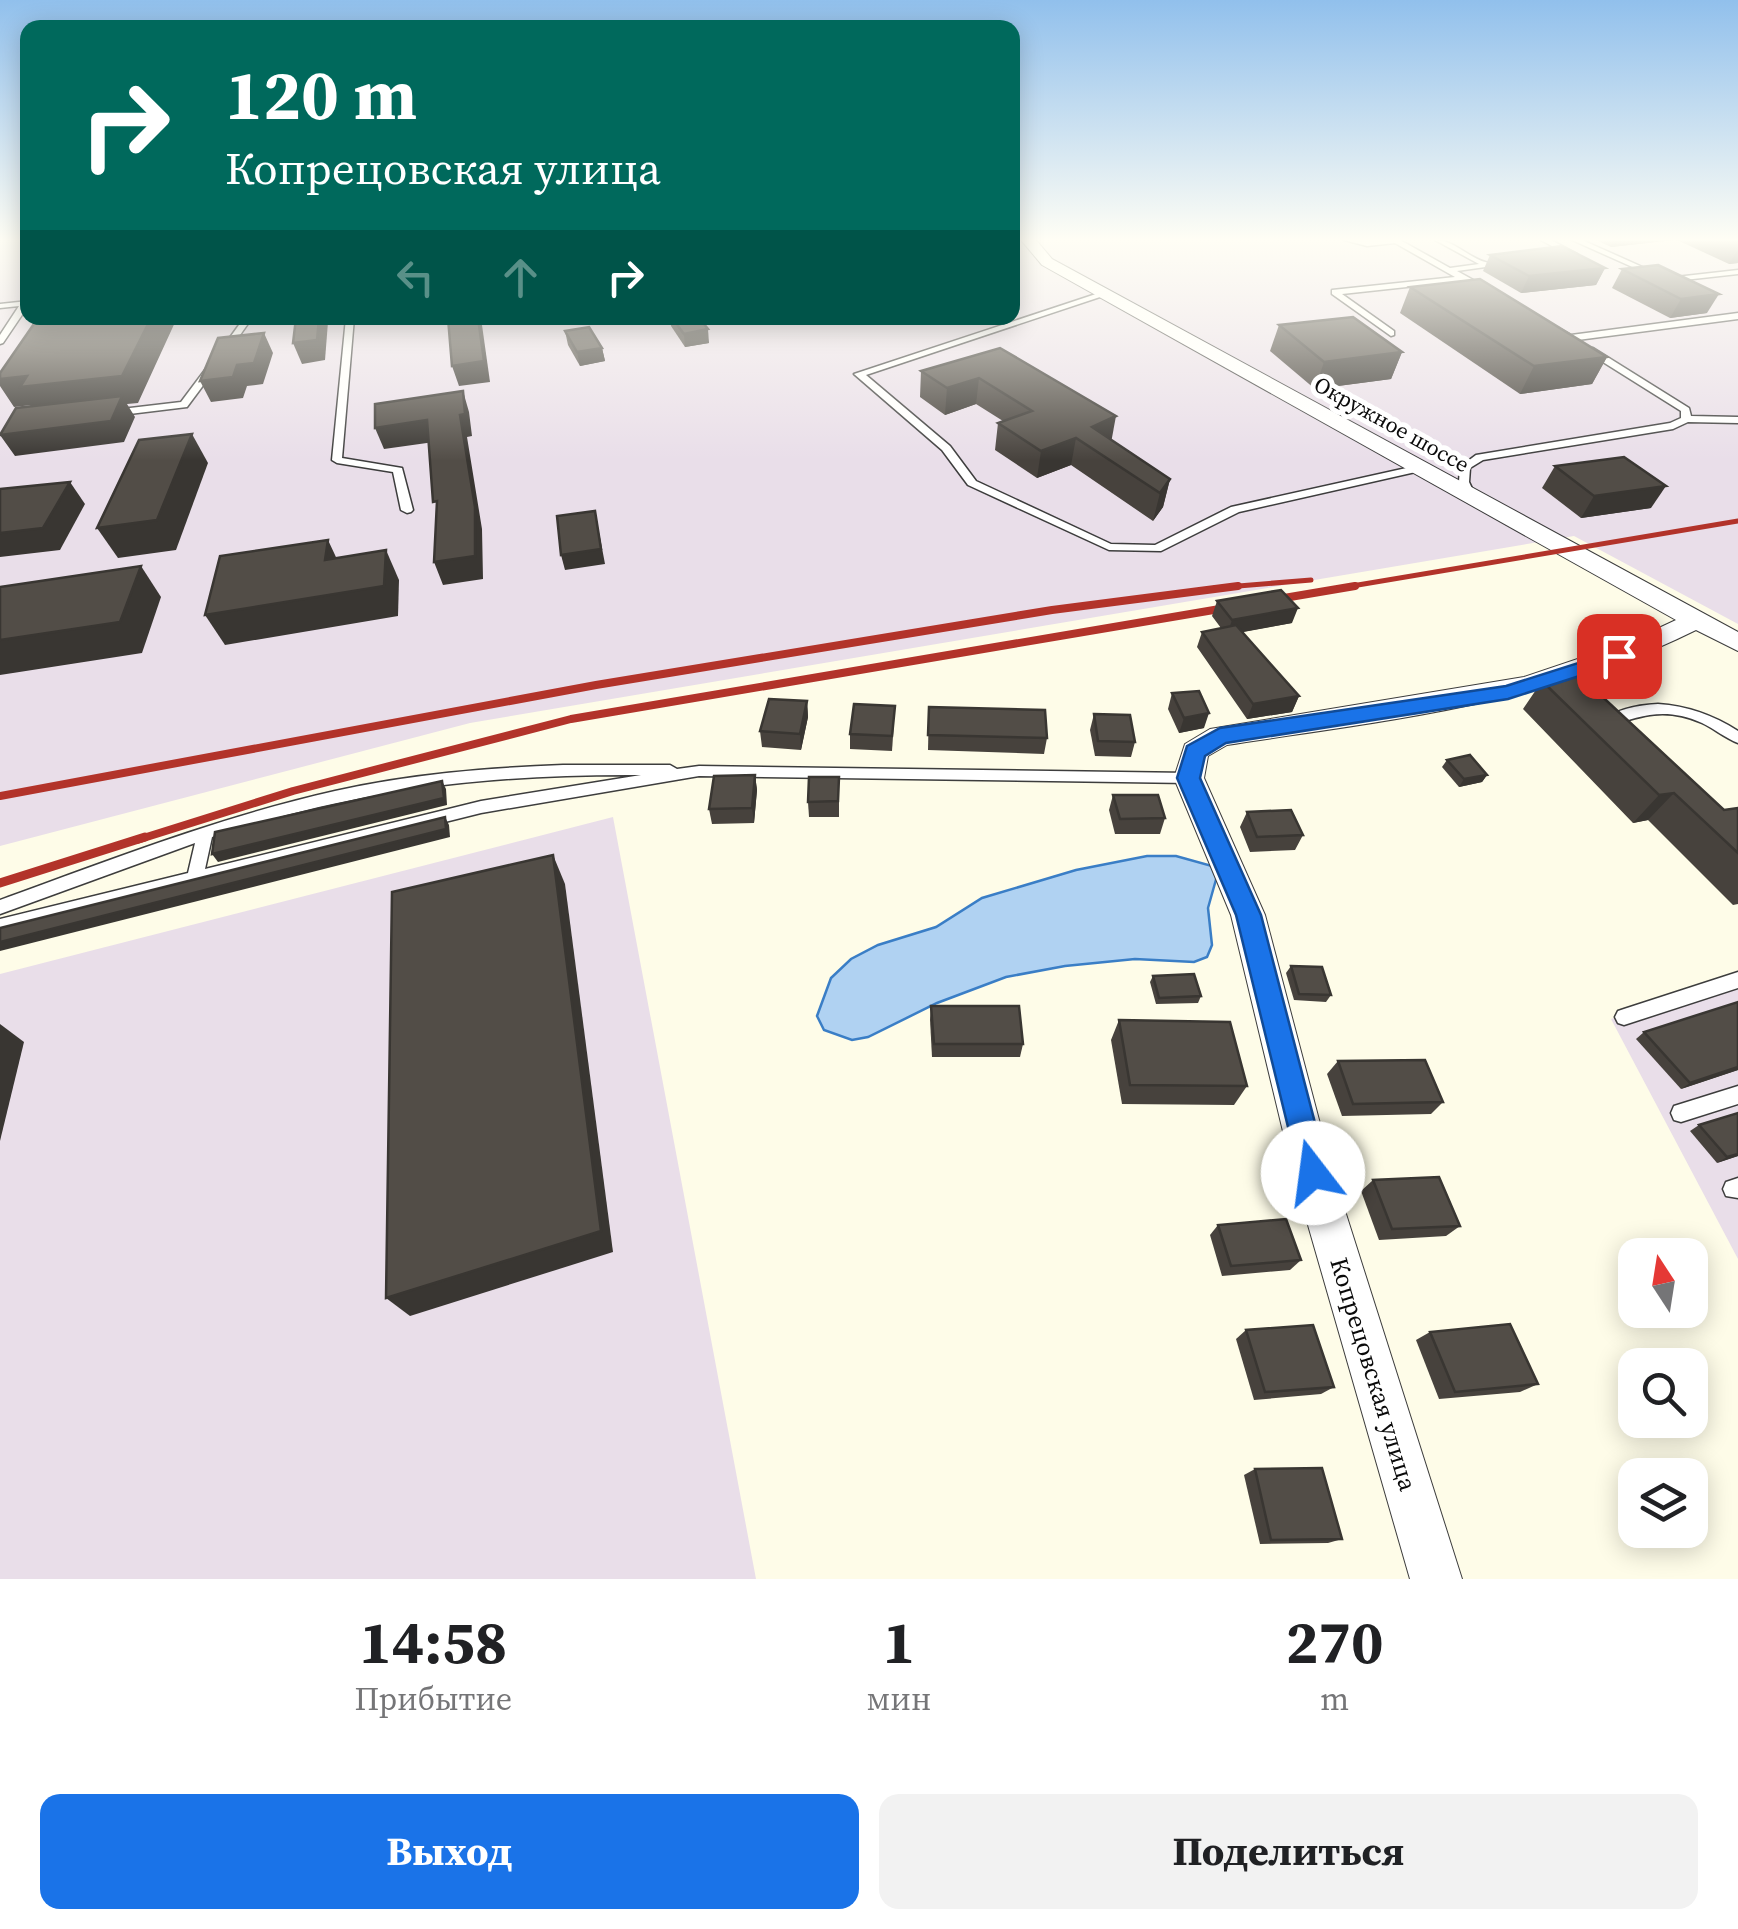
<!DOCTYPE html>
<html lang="ru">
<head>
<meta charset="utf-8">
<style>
  body { margin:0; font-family:"Source Serif 4",serif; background:#f2f2f2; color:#202124; height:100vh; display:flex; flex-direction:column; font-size:38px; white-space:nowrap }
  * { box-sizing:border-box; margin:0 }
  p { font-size:32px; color:#757577 }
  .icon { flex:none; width:55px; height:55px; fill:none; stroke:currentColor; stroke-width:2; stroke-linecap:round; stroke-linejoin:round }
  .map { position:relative; height:1579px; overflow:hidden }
  .panel { display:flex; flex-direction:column; background:#fff; flex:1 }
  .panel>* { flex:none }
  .guide { position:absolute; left:20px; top:20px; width:1000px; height:305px; border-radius:20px; box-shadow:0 5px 25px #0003; background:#00695c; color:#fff; overflow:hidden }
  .needle { width:65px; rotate:348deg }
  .controls { position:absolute; left:1618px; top:1238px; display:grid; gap:20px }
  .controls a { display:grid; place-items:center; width:90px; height:90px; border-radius:20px; background:#fff; box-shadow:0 5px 25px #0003; font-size:50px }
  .pin { position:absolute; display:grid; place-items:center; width:85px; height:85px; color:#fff; margin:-42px; border-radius:20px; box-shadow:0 5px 15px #0006 }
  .me { position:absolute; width:110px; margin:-55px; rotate:345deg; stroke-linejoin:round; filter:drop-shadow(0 0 8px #0008) }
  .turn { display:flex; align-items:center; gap:35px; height:210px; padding:0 40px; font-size:45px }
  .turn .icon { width:130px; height:130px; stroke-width:2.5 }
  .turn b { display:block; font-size:70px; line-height:85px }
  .lanes { display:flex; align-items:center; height:95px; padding:0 40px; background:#0003; justify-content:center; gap:50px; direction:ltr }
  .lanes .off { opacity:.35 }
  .eta { display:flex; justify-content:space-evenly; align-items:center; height:170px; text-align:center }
  .eta b { font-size:60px; font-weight:700; line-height:70px }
  .action { display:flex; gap:20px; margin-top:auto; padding:20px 40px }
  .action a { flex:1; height:115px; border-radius:20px; background:#1a73e8; color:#fff; font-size:40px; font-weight:700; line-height:115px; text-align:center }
  .action a+a { background:#f2f2f2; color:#202124 }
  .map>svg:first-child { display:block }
</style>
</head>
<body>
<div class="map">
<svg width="1738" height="1579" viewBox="0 0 1738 1579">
  <rect width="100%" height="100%" fill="#fefce8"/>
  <g fill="#e9dee9">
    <polygon points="0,240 27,240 28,318 1012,318 1013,240 1738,240 1738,624 1574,536 470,723 0,846"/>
    <polygon points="613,817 756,1579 0,1579 0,974"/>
    <polygon points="1738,979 1738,1259 1611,1019"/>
  </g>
  <polygon fill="#b0d2f2" stroke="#3a7ec6" stroke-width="2.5" points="1147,856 1176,856 1212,866 1217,876 1208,908 1212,945 1207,957 1194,962 1135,959 1065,966 1006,977 937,1003 868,1037 852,1040 824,1030 817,1016 831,978 851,959 878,945 936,927 982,898 1076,870"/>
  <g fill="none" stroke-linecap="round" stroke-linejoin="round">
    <defs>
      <g id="service">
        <path d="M1344,240H1400L1450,268L1479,264L1435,240C1456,240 1471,261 1490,263C1496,264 1501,263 1507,264L1457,271L1486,287V291H1483L1462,281L1342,294L1394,331V335L1391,336L1332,294V290L1455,277L1395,243L1367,246Z"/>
        <polygon points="1541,240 1551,240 1577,254 1570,256"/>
        <polygon points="1572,240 1582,240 1667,278 1738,270 1738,274 1666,282"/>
        <polygon points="1102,292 1109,294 866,375 950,446 976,481 1111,544 1155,545 1231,507 1420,465 1425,468 1420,471 1239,512 1161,551 1109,550 968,485 942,450 854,374"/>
        <polygon points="28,301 28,306 3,343 0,344 0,335 19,306 0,308 0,304"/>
        <polygon points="1738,313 1738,319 1570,341 1556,332 1560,329 1571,335"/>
        <polygon points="244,318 252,318 228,352 222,352 221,350"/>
        <polygon points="346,318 354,318 342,458 402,468 413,510 411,512 407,513 401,510 393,472 337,463 332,460"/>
        <polygon points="1587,348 1593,348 1689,408 1691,416 1738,417 1738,423 1688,422 1673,429 1483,460 1470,468 1469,482 1475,495 1466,497 1459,482 1460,467 1476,455 1670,423 1681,418 1681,411 1587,352"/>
        <polygon points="208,366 216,368 187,407 113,416 108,413 113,410 181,402"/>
        <path d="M1658,704C1688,706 1713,715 1738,731V743C1725,738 1715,729 1702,723C1666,707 1642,715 1607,727L1600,722C1616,709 1638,705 1658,704Z"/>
        <path d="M563,765H670L677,769L699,766L1189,773L1196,778L1189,783L699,776L481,813L0,933V919L188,873L195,843L0,914V900C110,860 220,817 335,791C410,774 487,768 563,765ZM641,775L481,801L205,869L212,837C359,789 487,774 641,775Z"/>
        <polygon points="1738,972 1738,988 1624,1025 1618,1023 1615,1017 1618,1011 1624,1009"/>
        <polygon points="1738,1086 1738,1104 1681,1122 1674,1120 1671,1113 1674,1106"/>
        <polygon points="1738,1178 1738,1198 1726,1196 1723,1189 1726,1182"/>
      </g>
      <path id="minor" d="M1021,240H1036L1052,259L1738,632V651L1696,630C1548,704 1388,720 1227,745L1208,756L1204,778L1265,915L1333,1173L1462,1579H1410L1293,1173L1231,915L1174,778L1185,744L1210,729L1524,677L1631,641L1676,620L1042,265Z"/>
    </defs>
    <use href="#service" stroke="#3d3d3d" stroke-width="3"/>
    <use href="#minor" stroke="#3d3d3d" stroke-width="2"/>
    <use href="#service" fill="#fff" fill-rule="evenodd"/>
    <use href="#minor" fill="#fff" fill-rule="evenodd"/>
    <g stroke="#b2332a" stroke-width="5">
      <polyline points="1214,588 1311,580"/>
      <polyline points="1340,588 1738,521"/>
    </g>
    <g stroke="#b2332a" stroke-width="8">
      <polyline points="0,796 596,685 1052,610 1238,586"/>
      <polyline points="137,840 293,791 571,719 1355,586"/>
    </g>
    <polyline stroke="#b2332a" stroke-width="9" points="0,883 145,837"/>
  </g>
  <g fill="#47423d">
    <polygon points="1596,240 1674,240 1611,247"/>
    <polygon points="1677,240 1738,240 1738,263 1729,264"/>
    <polygon points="1490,255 1605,268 1596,285 1521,293 1483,271"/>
    <polygon points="1658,265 1707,313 1670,318 1612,288 1622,269"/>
    <polygon points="1410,287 1607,357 1592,384 1520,394 1400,313"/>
    <polygon points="670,318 699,318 709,343 685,347 671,326"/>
    <polygon points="1279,325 1402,352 1391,379 1315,389 1270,351"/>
    <polygon points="565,331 602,348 605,361 580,366 568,345"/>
    <polygon points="1000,348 1111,440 1170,479 1163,507 1153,521 1071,465 1037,478 995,450 998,423 1003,421 976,404 945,415 920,397 921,371"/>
    <polygon points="1555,466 1651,508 1581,518 1542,488"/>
    <polygon points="1217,601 1292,623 1242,632 1299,696 1292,712 1247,719 1197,647 1202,632 1221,628 1212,616"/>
    <polygon points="1542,681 1724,810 1738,808 1738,904 1733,905 1648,820 1633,823 1523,709"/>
    <polygon points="1172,693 1204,728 1179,733 1168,709"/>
    <polygon points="807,701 808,717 801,750 762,747 760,731"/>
    <polygon points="929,707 1047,738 1044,754 928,750"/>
    <polygon points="1094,714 1135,742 1131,757 1095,756 1090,730"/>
    <polygon points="894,722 892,751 850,749 850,734"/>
    <polygon points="1447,760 1487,775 1482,782 1459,787 1442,767"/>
    <polygon points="755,775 757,790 754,823 712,824 709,809"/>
    <polygon points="839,777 839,817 809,817 808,802"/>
    <polygon points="1113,795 1165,818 1160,834 1115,834 1109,810"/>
    <polygon points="1247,812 1303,835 1295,850 1250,852 1240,827"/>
    <polygon points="1291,966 1331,995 1326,1002 1294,1000 1286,973"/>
    <polygon points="1153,976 1201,996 1198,1003 1156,1004 1150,982"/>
    <polygon points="1738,1002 1738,1070 1681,1089 1636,1039 1644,1032"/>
    <polygon points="931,1006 1023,1044 1020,1057 932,1057 930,1020"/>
    <polygon points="1119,1020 1247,1086 1234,1105 1122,1104 1111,1040"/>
    <polygon points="1338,1061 1443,1102 1431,1114 1342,1116 1327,1074"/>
    <polygon points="1738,1113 1738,1156 1717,1163 1690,1131 1699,1125"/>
    <polygon points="1373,1180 1460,1226 1446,1236 1379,1240 1361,1191"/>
    <polygon points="1218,1225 1301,1260 1290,1270 1222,1276 1210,1235"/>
    <polygon points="1246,1330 1334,1387 1321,1394 1254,1400 1236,1339"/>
    <polygon points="1430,1332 1538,1384 1520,1392 1439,1399 1416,1340"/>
    <polygon points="1255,1469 1342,1539 1328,1543 1260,1544 1244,1475"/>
  </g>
  <g fill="#393632">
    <polygon points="1614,240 1674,240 1611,247"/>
    <polygon points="1738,250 1738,263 1729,264"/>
    <polygon points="1605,268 1596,285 1521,293 1529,276"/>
    <polygon points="1719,294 1707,313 1670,318 1681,299"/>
    <polygon points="151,318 177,318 138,403 127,404 135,417 124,442 15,456 0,435 39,415 32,405 14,407 0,386 0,379 27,376"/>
    <polygon points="319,318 326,318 328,322 325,360 302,364 293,343"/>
    <polygon points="478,318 481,318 490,382 459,386 452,366"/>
    <polygon points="708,329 709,343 685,347 684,334"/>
    <polygon points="264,333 273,353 263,384 247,386 243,398 211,402 200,381 237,365"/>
    <polygon points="602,348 605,361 580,366 577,352"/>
    <polygon points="1402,352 1391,379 1315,389 1324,362"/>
    <polygon points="1607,357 1592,384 1520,394 1534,366"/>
    <polygon points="979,378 976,404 945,415 947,388"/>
    <polygon points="463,391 469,412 472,436 467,437 482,529 483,579 443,585 434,562 460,415"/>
    <polygon points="1116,416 1111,443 1092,427"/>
    <polygon points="427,420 434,442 384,449 375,428"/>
    <polygon points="192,434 208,463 176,550 118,558 97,528"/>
    <polygon points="1076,438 1071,465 1037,478 1041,451"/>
    <polygon points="1170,479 1163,507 1153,521 1160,493"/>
    <polygon points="70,482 85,504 60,550 0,557 0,533"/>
    <polygon points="1666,486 1651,508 1581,518 1594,496"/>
    <polygon points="595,511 605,564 565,570 561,555"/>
    <polygon points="328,540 342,570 325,560"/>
    <polygon points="386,550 399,580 398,616 225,645 205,615"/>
    <polygon points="141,566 161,597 142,653 0,675 0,640"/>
    <polygon points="1298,608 1292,623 1227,635 1232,620"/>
    <polygon points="1299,696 1292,712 1247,719 1253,704"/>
    <polygon points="807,701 808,717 801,750 800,734"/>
    <polygon points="1209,713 1204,728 1179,733 1184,718"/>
    <polygon points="755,775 757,790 754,823 752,808"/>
    <polygon points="1487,775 1482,782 1459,787 1464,779"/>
    <polygon points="442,781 446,789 447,805 218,862 212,854"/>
    <polygon points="1674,793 1648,820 1633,823 1659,795"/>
    <polygon points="445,817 449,825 450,837 0,951 0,942"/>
    <polygon points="553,855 565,884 613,1252 410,1316 386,1298"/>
    <polygon points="0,1024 24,1042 0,1141"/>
    <polygon points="1738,1067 1738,1070 1681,1089 1690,1083"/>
    <polygon points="1738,1154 1738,1156 1717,1163 1727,1157"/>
  </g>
  <g fill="#524d47" stroke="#393632" stroke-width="2.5">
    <polygon points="1562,246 1605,268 1529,276 1490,255"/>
    <polygon points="1658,265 1719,294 1681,299 1622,269"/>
    <polygon points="1480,279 1607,357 1534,366 1410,287"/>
    <polygon points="1353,317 1402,352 1324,362 1279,325"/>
    <polygon points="38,318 151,318 122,376 20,387 27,376 0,379 0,373"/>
    <polygon points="296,318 319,318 317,340 293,343"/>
    <polygon points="448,318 478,318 484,361 452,366"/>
    <polygon points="672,318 699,318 708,329 684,334"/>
    <polygon points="589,327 602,348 577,352 565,331"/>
    <polygon points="264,333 254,363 237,365 233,377 200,381 218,338"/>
    <polygon points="1000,348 1116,416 1092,427 1170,479 1160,493 1076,438 1041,451 998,423 1032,411 979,378 947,388 921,371"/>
    <polygon points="463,391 465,414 460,415 475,507 475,556 434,562 437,501 433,502 427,420 375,428 375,404"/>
    <polygon points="122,396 111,421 0,435 16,408"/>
    <polygon points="192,434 157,520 97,528 139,440"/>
    <polygon points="1624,457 1666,486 1594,496 1555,466"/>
    <polygon points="70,482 43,528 0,533 0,489"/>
    <polygon points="595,511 601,549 561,555 557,516"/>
    <polygon points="328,540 325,560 386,550 384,586 205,615 220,556"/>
    <polygon points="141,566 120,622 0,640 0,587"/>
    <polygon points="1281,590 1298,608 1232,620 1217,601"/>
    <polygon points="1236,625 1299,696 1253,704 1202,632"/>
    <polygon points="1579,675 1724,810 1738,808 1738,853 1674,793 1659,795 1542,681"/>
    <polygon points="1199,691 1209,713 1184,718 1172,693"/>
    <polygon points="769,699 807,701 800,734 760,731"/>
    <polygon points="854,704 895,706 892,736 850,734"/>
    <polygon points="929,707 1045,710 1047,738 928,735"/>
    <polygon points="1094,714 1130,715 1135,742 1098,741"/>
    <polygon points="1470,755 1487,775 1464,779 1447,760"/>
    <polygon points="755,775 752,808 709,809 714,776"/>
    <polygon points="809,777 839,777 838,801 808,802"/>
    <polygon points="442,781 444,798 212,854 215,832"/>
    <polygon points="1113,795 1158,795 1165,818 1120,819"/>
    <polygon points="1291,810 1303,835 1257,837 1247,812"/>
    <polygon points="445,817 446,829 0,942 0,928"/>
    <polygon points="553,855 601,1231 386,1298 392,892"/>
    <polygon points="1291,966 1322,967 1331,995 1299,994"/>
    <polygon points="1194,974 1201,996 1159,998 1153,976"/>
    <polygon points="1738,1002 1738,1067 1690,1083 1644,1032"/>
    <polygon points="931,1006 1019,1006 1023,1044 934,1044"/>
    <polygon points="1119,1020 1230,1022 1247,1086 1130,1085"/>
    <polygon points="1425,1060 1443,1102 1353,1104 1338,1061"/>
    <polygon points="1738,1113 1738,1154 1727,1157 1699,1125"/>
    <polygon points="1439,1177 1460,1226 1392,1229 1373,1180"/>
    <polygon points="1286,1219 1301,1260 1231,1266 1218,1225"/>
    <polygon points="1510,1324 1538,1384 1455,1392 1430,1332"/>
    <polygon points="1313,1325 1334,1387 1265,1392 1246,1330"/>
    <polygon points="1322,1468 1342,1539 1271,1540 1255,1469"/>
  </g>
  <linearGradient id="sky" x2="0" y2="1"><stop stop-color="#91c0ec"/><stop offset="0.52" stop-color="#fffef5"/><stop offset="1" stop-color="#fffef5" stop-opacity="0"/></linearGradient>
  <rect width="1738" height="461" fill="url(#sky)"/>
  <polygon fill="#1a73e8" stroke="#114b97" stroke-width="2.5" points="1619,650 1629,656 1626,661 1508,699 1226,743 1205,756 1200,778 1261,915 1328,1173 1324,1184 1313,1189 1302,1184 1236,915 1177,778 1187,746 1220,728 1506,686"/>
  <g text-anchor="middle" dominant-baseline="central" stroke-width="10" stroke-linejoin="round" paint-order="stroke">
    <g font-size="22" fill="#0a0a0a" stroke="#fff">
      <text transform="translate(1392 424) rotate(29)">Окружное шоссе</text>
    </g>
    <g font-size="25" fill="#0a0a0a" stroke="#fff">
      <text transform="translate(1374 1374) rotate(73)">Копрецовская улица</text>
    </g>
  </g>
</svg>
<div class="controls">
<a><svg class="needle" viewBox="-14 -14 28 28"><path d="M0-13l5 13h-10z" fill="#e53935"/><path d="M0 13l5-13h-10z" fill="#757577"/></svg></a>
<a><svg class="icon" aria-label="search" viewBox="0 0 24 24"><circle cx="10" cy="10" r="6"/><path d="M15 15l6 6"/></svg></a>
<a><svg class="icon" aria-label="layers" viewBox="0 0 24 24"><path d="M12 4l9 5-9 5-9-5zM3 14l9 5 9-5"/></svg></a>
</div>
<div class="pin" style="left:1619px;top:656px;background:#d93025"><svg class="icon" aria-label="arrive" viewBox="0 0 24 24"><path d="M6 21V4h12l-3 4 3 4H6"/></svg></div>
<svg class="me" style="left:1313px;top:1173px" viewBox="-20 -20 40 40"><circle r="19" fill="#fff"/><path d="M0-13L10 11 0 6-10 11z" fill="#1a73e8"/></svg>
<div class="guide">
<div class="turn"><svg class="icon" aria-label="right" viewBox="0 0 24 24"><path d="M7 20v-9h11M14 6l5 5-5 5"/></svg><div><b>120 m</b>Копрецовская улица</div></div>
<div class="lanes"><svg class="icon off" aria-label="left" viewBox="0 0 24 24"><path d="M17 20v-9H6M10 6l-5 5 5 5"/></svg><svg class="icon off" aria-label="ahead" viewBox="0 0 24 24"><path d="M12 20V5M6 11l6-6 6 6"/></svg><svg class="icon" aria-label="right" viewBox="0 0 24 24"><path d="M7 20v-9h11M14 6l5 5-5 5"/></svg></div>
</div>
</div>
<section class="panel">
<div class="eta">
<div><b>14:58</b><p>Прибытие</p></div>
<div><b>1</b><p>мин</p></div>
<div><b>270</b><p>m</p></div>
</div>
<div class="action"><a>Выход</a><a>Поделиться</a></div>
</section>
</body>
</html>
